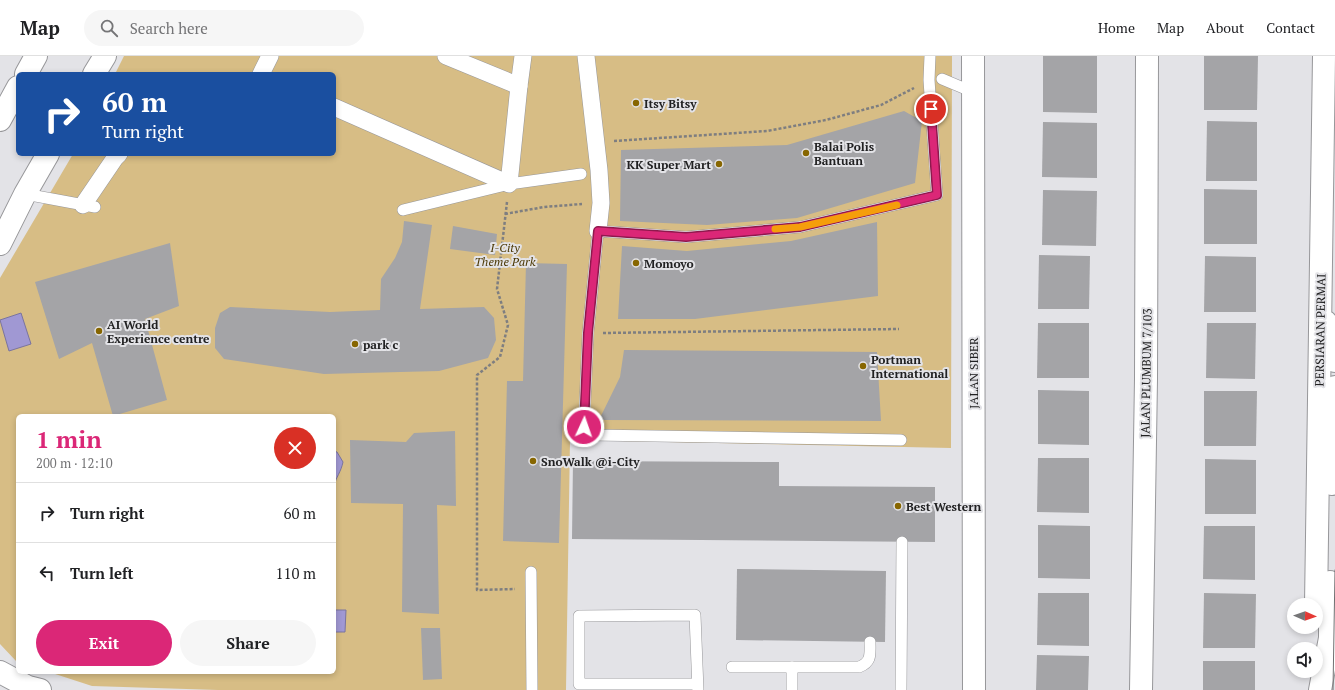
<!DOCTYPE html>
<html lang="en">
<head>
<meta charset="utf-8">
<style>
  body { margin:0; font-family:"PT Serif",serif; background:#f6f6f6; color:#202124; height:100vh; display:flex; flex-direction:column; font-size:15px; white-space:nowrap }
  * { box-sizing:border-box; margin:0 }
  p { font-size:13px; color:#757577 }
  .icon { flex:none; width:22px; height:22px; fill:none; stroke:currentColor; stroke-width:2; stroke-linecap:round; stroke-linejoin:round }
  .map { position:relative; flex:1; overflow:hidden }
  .side { position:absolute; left:16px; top:358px; width:320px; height:260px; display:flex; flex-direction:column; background:#fff; border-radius:6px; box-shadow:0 2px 6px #0003 }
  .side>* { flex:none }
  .guide { position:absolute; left:16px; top:16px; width:320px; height:84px; border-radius:6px; box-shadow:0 2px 6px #0003; background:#1a4fa0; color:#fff; overflow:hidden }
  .needle { width:26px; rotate:92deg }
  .fabs { position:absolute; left:1287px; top:542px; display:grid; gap:8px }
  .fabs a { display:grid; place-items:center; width:36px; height:36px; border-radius:50%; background:#fff; box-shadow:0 2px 6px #0003; font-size:20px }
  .pin { position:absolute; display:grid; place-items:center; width:34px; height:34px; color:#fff; margin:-17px; border:2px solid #fff; border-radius:50%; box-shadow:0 1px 4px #0007 }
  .me { position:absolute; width:44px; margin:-22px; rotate:3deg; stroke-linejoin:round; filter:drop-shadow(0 0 3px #0008) }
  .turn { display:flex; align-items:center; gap:14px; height:84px; padding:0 20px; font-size:18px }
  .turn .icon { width:52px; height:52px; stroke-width:2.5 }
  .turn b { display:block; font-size:28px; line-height:34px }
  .round { display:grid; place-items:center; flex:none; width:42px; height:42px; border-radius:21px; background:#f6f6f6 }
  .headline { display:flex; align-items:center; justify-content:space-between; height:68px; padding:0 20px }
  h1 { font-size:24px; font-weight:700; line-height:30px; color:#db2777 }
  .button { display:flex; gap:8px; margin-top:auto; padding:8px 20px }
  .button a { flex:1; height:46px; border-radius:24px; background:#db2777; color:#fff; font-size:16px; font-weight:700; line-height:46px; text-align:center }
  .button a+a { background:#f6f6f6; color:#202124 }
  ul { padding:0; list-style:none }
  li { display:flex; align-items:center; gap:12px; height:60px; padding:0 20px; border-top:1px solid #e0e0e0 }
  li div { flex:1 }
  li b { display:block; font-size:15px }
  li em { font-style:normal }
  header { display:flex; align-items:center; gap:24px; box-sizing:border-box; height:56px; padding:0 20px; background:#fff; border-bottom:1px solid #e0e0e0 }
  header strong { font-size:19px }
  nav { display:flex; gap:22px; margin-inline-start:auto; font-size:14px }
  .search { width:280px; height:36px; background:#f6f6f6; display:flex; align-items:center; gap:10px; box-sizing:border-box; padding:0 14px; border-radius:22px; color:#757577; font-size:15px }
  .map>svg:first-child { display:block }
</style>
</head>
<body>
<header>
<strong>Map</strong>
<div class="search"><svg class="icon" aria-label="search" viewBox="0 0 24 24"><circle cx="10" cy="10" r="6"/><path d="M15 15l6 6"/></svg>Search here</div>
<nav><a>Home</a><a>Map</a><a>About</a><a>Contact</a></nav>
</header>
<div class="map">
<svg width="1335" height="634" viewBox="0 0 1335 634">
  <rect width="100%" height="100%" fill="#e3e3e7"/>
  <polygon fill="#d7bd85" points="124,0 952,0 951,392 570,384 566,634 218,634 92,630 49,616 334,616 334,360 18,360 18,606 16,605 0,588 0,222 73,98 334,98 334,18 115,18"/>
  <g fill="#a098d3" stroke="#7a749e">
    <polygon points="21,257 31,288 9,295 0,264"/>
    <path d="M334,395L337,396L343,406C341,416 336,421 334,430Z"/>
    <polygon points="334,554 346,554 345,576 334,576"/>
  </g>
  <g fill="#a4a4a7">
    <polygon points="1043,0 1097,0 1097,57 1043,56"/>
    <polygon points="1204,0 1258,0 1257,54 1204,54"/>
    <polygon points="904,55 922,65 915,127 797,162 707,169 620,165 621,94 787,89"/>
    <polygon points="1207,65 1257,66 1257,125 1206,125"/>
    <polygon points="1043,66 1097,67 1097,122 1042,121"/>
    <polygon points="1204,133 1257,134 1257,188 1204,188"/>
    <polygon points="1043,134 1097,135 1096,190 1042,189"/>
    <polygon points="404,165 432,169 420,253 484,251 494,262 496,284 488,302 439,315 324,318 224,303 215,292 215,272 220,257 230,251 330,256 380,254 381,223 395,202 402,186"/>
    <polygon points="877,166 878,240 695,263 618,263 622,190 687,195 791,185"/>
    <polygon points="453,170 497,178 495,199 450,193"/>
    <polygon points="170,187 179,250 145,263 167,344 113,360 92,287 59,303 35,226"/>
    <polygon points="1039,199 1090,200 1089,253 1038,253"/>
    <polygon points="1205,200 1256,201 1256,256 1204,256"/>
    <polygon points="526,207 567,208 559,487 503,485 507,325 523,325"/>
    <polygon points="1038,267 1089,267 1089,322 1037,322"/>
    <polygon points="1207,267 1256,267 1255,323 1206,322"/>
    <polygon points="624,294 877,296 881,365 599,364 620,321"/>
    <polygon points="1038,334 1089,335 1089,389 1038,388"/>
    <polygon points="1204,335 1257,335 1256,390 1204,390"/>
    <polygon points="455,375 456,450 437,449 439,558 402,556 403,448 351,447 350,384 406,386 414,377"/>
    <polygon points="1038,402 1089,402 1089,457 1037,456"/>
    <polygon points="1205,403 1256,404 1256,458 1205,458"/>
    <polygon points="573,405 779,406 779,430 935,431 935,486 572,483"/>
    <polygon points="1038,469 1090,470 1090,523 1038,522"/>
    <polygon points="1204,470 1255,470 1255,524 1203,523"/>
    <polygon points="737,513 886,515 885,586 736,584"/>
    <polygon points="1038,537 1089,537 1089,590 1037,589"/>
    <polygon points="1204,537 1256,538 1255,592 1203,592"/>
    <polygon points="421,572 440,572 442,623 423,624"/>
    <polygon points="1037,599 1089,600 1088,634 1036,634"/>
    <rect x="1203" y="605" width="52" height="29"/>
  </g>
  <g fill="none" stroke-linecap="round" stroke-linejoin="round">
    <defs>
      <g id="service">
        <polyline points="942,23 973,36"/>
        <polyline points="25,138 95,151"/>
        <polyline points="403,154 509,128 581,118"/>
        <polyline points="901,384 593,379 588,377 584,371 588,277 598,175 686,181 800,171 937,139 929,24 930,0"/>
        <polyline points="531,516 532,634"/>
        <path d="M732,611H859C872,606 870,598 870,586"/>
        <polyline points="792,611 792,634"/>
        <polyline points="697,628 579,628 579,560 695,559 698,634"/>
        <polyline points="901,634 902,486"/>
      </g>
      <g id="pedestrian">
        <polyline points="446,0 519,30 523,0"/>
        <polyline points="586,0 599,114 601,147 598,175"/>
        <polyline points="261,18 270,0"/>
        <polyline points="334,51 509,128 519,30"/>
        <polyline points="83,149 115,102 119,98"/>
      </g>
      <g id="minor">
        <polyline points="973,0 974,634"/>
        <polyline points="26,18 36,0"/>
        <polyline points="94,18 105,0"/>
        <polyline points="0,64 18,31"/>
        <polyline points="0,188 25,138 48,98"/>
        <polyline points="0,616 28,631 40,634"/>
        <polyline points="1141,634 1146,323 1147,0"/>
      </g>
      <g id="secondary">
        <path d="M1326,266C1332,279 1335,291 1335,305"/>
        <polyline points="1332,428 1335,331"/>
        <polyline points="1316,549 1324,0"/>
        <polyline points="1320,634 1330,582 1330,526"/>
      </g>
    </defs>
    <use href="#service" stroke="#97979a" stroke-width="12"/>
    <use href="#pedestrian" stroke="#97979a" stroke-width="18"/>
    <use href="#minor" stroke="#97979a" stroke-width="24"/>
    <use href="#secondary" stroke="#97979a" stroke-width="24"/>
    <g stroke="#7e7e80" stroke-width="2.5" stroke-dasharray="3 2" stroke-linecap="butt">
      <polyline points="614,85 767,75 826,64 881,49 914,32"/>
      <polyline points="507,146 497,233 508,269 500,301 477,319 477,534 515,533"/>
      <polyline points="505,158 544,151 582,148"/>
      <polyline points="603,277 899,273"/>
    </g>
    <use href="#service" stroke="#fff" stroke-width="11"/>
    <use href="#pedestrian" stroke="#fff" stroke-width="17"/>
    <use href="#minor" stroke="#fff" stroke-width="22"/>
    <use href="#secondary" stroke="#fff" stroke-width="22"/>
    <polyline stroke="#6f6f71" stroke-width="1" points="1333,634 1335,514"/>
  </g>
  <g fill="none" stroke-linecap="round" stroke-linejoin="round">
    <defs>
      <polyline id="route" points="584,371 588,277 598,175 686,181 800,171 937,139 931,53"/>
    </defs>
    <use href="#route" stroke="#8e194d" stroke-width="10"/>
    <use href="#route" stroke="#db2777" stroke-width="7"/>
    <polyline stroke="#f59e0b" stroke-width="7" points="775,173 800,171 897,149"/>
  </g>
  <g fill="#876600" stroke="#e3e3e7" stroke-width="1.5">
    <circle cx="636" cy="47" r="4"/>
    <circle cx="806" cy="97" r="4"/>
    <circle cx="719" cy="108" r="4"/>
    <circle cx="636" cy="207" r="4"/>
    <circle cx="99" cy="275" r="4"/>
    <circle cx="355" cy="288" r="4"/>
    <circle cx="863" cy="310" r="4"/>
    <circle cx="533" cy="405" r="4"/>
    <circle cx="898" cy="450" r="4"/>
  </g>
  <g text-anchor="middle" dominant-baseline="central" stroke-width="4" stroke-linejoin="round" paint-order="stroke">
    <g font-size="12" font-weight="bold" fill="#212122" stroke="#e3e3e7" text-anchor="start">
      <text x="644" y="47">Itsy Bitsy</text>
      <text x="814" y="90">Balai Polis<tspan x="814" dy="14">Bantuan</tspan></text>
      <text x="711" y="108" text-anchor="end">KK Super Mart</text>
      <text x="644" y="207">Momoyo</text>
      <text x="107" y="268">AI World<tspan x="107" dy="14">Experience centre</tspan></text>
      <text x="363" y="288">park c</text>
      <text x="871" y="303">Portman<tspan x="871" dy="14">International</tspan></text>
      <text x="541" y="405">SnoWalk @i-City</text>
      <text x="906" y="450">Best Western</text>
    </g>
    <g font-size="12" font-style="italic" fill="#4c3905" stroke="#e3e3e7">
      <text x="505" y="191">I-City<tspan x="505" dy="14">Theme Park</tspan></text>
    </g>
    <g font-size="12" fill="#212122" stroke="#e3e3e7">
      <text transform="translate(1320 274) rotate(-89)">PERSIARAN PERMAI</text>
      <text transform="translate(973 317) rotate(-90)">JALAN SIBER</text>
      <text transform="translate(1146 317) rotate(-89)">JALAN PLUMBUM 7/103</text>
    </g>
  </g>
</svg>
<div class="fabs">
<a><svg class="needle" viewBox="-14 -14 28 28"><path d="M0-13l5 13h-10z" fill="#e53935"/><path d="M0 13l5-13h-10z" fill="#757577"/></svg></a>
<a><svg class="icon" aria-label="sound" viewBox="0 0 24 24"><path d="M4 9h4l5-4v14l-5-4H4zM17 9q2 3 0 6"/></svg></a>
</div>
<div class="pin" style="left:931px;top:53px;background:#d93025"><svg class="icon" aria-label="arrive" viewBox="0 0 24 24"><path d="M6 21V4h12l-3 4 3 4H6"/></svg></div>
<svg class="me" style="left:584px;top:371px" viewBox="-20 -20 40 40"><circle r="17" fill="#db2777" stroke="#fff" stroke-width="3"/><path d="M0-11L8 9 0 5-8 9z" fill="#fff"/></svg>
<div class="guide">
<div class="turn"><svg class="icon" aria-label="right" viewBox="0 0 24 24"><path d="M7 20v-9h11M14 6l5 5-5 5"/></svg><div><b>60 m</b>Turn right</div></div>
</div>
<section class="side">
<div class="headline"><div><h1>1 min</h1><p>200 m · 12:10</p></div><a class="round" style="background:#d93025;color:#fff"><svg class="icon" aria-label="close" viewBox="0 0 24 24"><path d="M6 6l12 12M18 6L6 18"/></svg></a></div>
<ul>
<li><svg class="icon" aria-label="right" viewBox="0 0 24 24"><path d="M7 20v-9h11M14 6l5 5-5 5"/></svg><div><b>Turn right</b></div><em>60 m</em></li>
<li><svg class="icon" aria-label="left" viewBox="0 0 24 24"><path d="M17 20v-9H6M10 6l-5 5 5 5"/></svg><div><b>Turn left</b></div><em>110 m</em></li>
</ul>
<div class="button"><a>Exit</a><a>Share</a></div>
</section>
</div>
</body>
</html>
